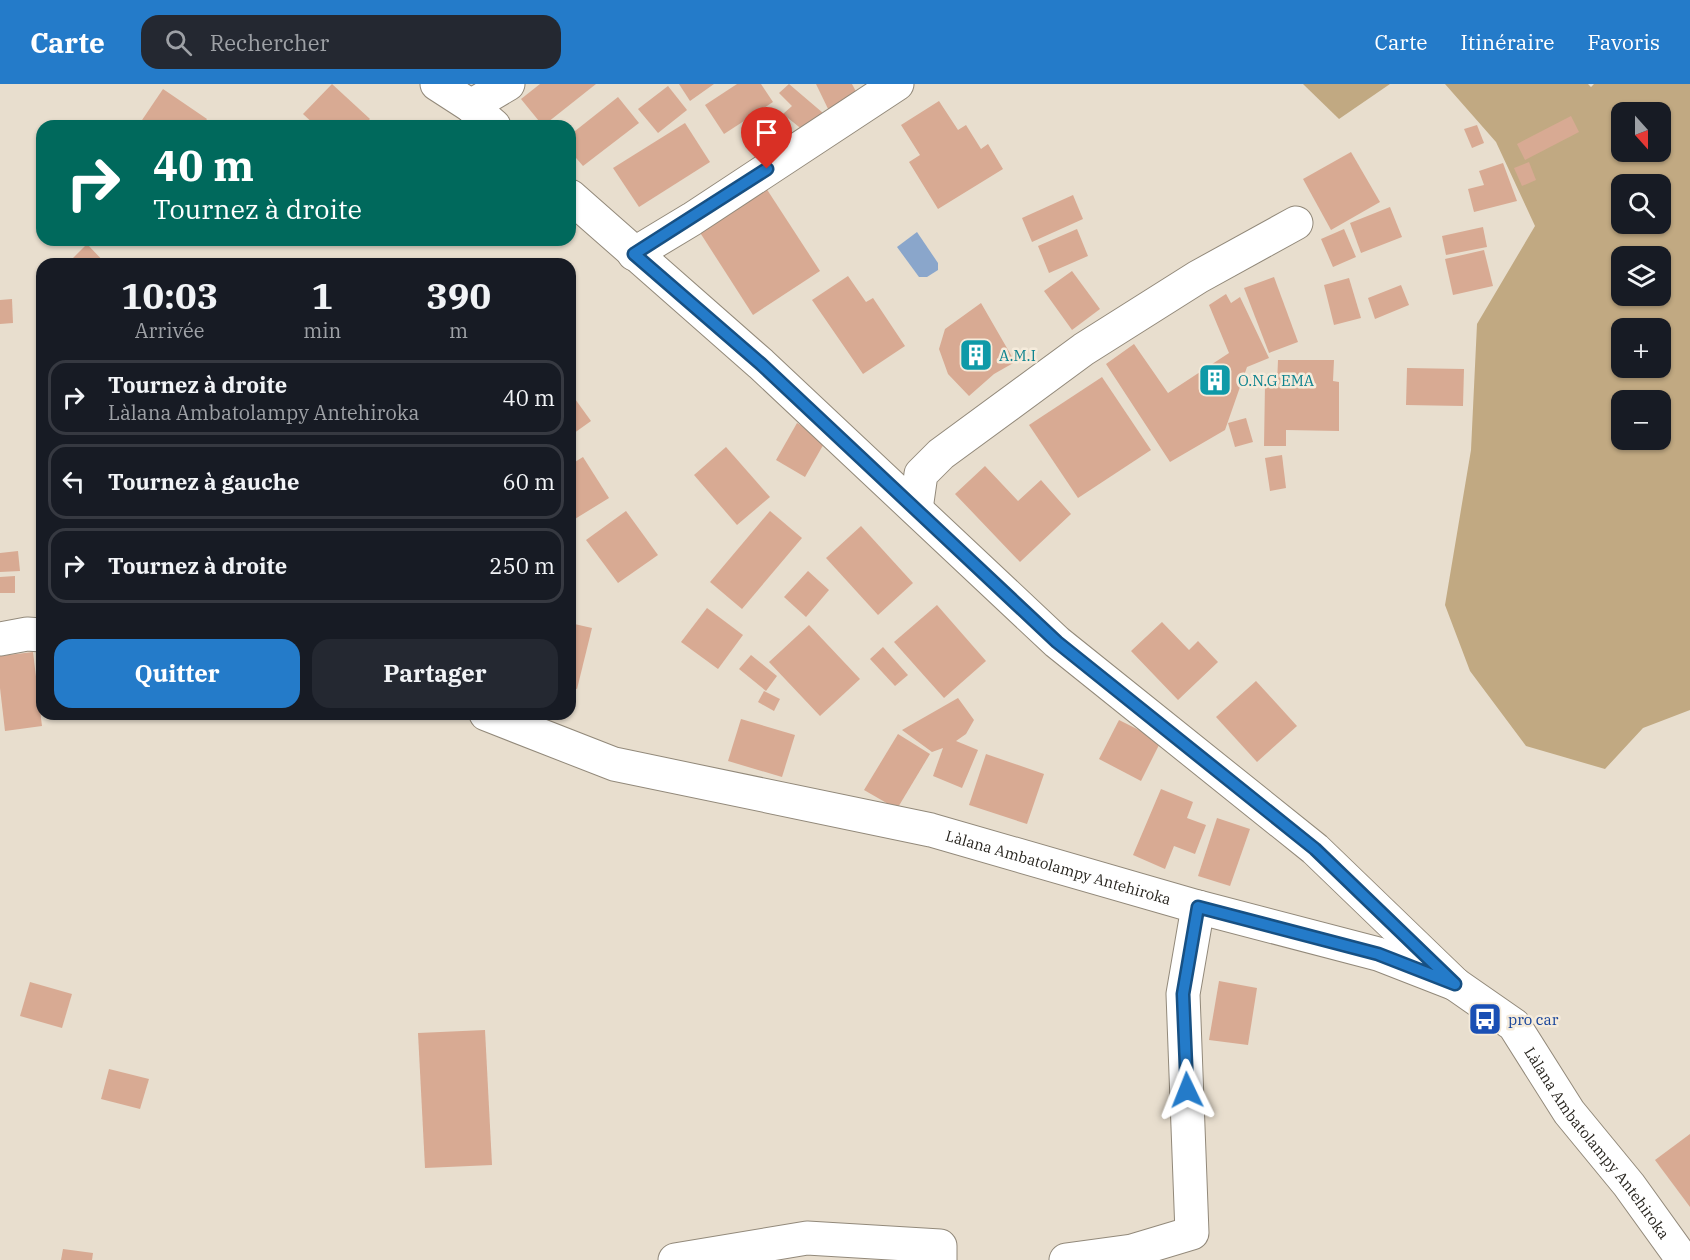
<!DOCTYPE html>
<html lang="fr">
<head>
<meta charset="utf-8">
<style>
  body { margin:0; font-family:"IBM Plex Serif",serif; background:#242831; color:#f1f3f6; height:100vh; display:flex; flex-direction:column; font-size:22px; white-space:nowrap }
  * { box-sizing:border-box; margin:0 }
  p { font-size:20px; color:#9ea1a6 }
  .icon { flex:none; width:33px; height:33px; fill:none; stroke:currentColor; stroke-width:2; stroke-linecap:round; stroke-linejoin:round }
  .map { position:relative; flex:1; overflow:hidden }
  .panel { position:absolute; left:36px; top:174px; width:540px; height:462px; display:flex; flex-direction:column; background:#171b24; border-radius:18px; box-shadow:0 2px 4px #0004 }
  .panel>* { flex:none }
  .top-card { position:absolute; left:36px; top:36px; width:540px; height:126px; border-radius:18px; box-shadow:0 2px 4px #0004; background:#00695c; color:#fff; overflow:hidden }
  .needle { width:39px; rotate:159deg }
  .tools { position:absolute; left:1611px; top:18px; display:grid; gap:12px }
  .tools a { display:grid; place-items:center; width:60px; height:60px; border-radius:12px; background:#171b24; box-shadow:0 2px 4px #0004; font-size:30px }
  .pin { position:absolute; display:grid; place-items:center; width:51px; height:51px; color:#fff; margin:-62px -26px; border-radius:50% 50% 50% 0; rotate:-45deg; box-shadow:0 0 6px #0007 }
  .pin .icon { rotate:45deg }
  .me { position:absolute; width:66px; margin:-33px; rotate:358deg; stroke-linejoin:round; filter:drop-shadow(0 0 4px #0008) }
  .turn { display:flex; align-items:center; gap:21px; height:126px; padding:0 18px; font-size:27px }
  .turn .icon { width:78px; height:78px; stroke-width:2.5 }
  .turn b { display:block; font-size:42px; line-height:51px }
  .eta { display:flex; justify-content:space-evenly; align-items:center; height:102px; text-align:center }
  .eta b { font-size:36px; font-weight:700; line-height:42px }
  .primary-button { display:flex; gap:12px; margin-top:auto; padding:12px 18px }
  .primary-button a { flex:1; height:69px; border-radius:18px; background:#247bc9; color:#fff; font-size:24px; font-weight:700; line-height:69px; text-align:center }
  .primary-button a+a { background:#242831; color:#f1f3f6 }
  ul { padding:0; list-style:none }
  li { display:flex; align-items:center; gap:18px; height:75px; margin:0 12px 9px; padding:0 6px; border:3px solid #363941; border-radius:18px }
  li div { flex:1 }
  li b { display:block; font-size:22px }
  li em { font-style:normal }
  header { display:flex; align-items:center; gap:36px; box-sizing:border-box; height:84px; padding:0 30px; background:#247bc9; color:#fff }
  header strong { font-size:28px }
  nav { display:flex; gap:33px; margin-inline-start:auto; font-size:21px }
  .search { width:420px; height:54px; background:#242831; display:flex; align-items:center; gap:15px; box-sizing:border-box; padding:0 21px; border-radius:18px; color:#9ea1a6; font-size:22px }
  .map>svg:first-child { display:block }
</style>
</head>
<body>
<header>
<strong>Carte</strong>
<div class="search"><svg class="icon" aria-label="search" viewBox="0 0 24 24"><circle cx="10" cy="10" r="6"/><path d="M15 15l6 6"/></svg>Rechercher</div>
<nav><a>Carte</a><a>Itinéraire</a><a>Favoris</a></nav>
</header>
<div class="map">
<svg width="1690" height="1176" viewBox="0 0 1690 1176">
  <rect width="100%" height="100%" fill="#e8dece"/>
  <g fill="#c1a982" fill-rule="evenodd">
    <polygon points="1303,0 1390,0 1339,35"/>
    <path d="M1445,0H1588L1591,3L1594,0H1690V626L1643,644L1605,685L1526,662L1470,587L1445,521L1471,366L1477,240L1535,142L1496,58ZM1622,28H1660V68H1622ZM1622,100H1660V140H1622ZM1622,172H1660V212H1622ZM1622,244H1660V284H1622ZM1622,316H1660V356H1622Z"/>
  </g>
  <polygon fill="#8aa6cb" points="917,148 938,179 938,186 927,193 919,193 897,163"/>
  <g fill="#d8aa93">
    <polygon points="332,0 370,35 363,42 316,42 303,30"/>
    <polygon points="540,0 596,0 543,42 521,15"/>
    <polygon points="679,0 714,0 690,17"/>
    <polygon points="737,0 761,0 773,18 724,50 705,21"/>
    <polygon points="789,0 830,35 809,51 783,30 792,22 779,9"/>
    <polygon points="816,0 852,0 861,17 831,31"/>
    <polygon points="668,2 687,26 658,49 638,25"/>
    <polygon points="163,5 207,35 202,42 138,42"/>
    <polygon points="618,13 639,39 583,82 570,67 570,51"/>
    <polygon points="939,17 958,46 966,41 981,65 988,60 1003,85 938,125 909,78 920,71 901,41"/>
    <polygon points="1571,32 1579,48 1525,76 1517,60"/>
    <polygon points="685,39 710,78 639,123 613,84"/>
    <polygon points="1477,41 1484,59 1472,64 1464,45"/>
    <polygon points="1351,68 1380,118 1331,146 1303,95"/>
    <polygon points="1529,78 1536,96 1522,102 1514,84"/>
    <polygon points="1503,79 1517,117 1474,128 1468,105 1484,101 1479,87"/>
    <polygon points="766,104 820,187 753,231 699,147"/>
    <polygon points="1073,111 1083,135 1032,158 1022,134"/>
    <polygon points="1390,123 1402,153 1361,169 1350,139"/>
    <polygon points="1483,143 1487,163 1446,171 1442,152"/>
    <polygon points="1077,145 1088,172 1049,189 1038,162"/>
    <polygon points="1344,145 1356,173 1333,183 1321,155"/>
    <polygon points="87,160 106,180 67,180"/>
    <polygon points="1484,166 1493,202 1453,211 1445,175"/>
    <polygon points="1072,187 1100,225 1072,246 1044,207"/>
    <polygon points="848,192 866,218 873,214 905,262 863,290 812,216"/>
    <polygon points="1274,193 1298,258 1269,269 1244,204"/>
    <polygon points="1349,194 1361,234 1334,241 1324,201"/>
    <polygon points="1401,201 1409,221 1375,235 1368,214"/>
    <polygon points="42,203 42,215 36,209"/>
    <polygon points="1226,210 1231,219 1240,213 1269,274 1247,283 1225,346 1170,378 1106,280 1134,260 1168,309 1229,269 1209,221"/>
    <polygon points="12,215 13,239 0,240 0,216"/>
    <polygon points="981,219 1015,278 994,290 969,312 948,290 939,265 945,245"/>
    <polygon points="1278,276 1334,276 1333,297 1339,298 1339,347 1286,346 1286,362 1264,362 1265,300 1277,300"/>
    <polygon points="1407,284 1464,285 1463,322 1406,321"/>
    <polygon points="1102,293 1151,366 1078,414 1029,341"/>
    <polygon points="570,308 591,337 570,352"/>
    <polygon points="1246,334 1253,358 1235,363 1228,339"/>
    <polygon points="797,339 826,356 805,393 776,376"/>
    <polygon points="726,363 770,413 737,441 694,391"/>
    <polygon points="1282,371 1286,404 1270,407 1265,374"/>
    <polygon points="583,373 609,414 570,438 570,381"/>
    <polygon points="985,382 1018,417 1041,396 1071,430 1020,478 955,410"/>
    <polygon points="626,427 658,471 618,499 586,456"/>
    <polygon points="770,427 802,454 742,525 710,498"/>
    <polygon points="861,442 913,499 878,531 826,474"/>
    <polygon points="18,467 20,487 0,488 0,469"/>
    <polygon points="808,487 829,506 806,533 784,513"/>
    <polygon points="15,492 15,509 0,509 0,493"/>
    <polygon points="937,521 986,577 944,614 894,558"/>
    <polygon points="707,524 743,551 718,585 681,558"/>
    <polygon points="1162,538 1189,566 1198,557 1218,578 1178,616 1131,567"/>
    <polygon points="570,539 592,544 577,605 570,603"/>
    <polygon points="809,541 860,595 820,632 769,578"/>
    <polygon points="883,563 908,591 895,602 870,575"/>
    <polygon points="33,568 42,642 5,647 0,604 0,572"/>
    <polygon points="751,571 777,592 766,607 739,585"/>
    <polygon points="1256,597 1297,642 1257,678 1216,633"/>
    <polygon points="764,607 780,615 774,627 758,618"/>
    <polygon points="958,614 974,636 966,650 956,657 978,666 962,704 933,692 943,664 932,668 902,646"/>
    <polygon points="741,635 795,651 782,693 728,677"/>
    <polygon points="1119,636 1161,657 1141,697 1099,675"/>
    <polygon points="898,650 930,670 897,725 864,706"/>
    <polygon points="986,670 1044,690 1027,740 969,721"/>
    <polygon points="1161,705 1193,718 1187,734 1206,741 1195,770 1174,762 1165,785 1133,771"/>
    <polygon points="1217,734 1250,745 1230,802 1198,792"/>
    <polygon points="1219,897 1257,904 1248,961 1209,956"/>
    <polygon points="30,898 72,910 62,944 20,932"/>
    <polygon points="485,946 492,1081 425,1084 418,949"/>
    <polygon points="109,985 149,995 140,1025 101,1015"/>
    <polygon points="1690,1050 1690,1123 1655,1076"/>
    <polygon points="63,1165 93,1169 92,1176 61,1176"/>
  </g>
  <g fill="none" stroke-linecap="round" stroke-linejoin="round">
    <defs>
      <g id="street">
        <polyline points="437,0 471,22 494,42"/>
        <polyline points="471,22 508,0"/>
        <polyline points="570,112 761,280 1057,558 1315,765 1455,900"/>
        <polyline points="634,170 692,135 897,0"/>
        <polyline points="916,425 921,390 941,370 1084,265 1198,193 1296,139"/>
        <polyline points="675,1176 807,1154 940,1162 940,1176"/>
        <polyline points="1066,1176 1132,1167 1192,1149 1183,910 1198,823"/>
      </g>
      <g id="secondary">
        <polyline points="0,555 27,550 42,551"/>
        <path id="s1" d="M486,630L614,680L931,746L1198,823L1378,870L1455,900L1514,941L1569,1028L1629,1101L1683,1176"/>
      </g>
    </defs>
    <use href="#street" stroke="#92897a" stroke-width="35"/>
    <use href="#secondary" stroke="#92897a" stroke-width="35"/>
    <use href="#street" stroke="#fff" stroke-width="33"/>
    <use href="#secondary" stroke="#fff" stroke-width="33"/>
  </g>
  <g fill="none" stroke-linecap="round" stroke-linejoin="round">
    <defs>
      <polyline id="route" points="767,85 634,170 761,280 1057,558 1315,765 1455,900 1378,870 1198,823 1183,910 1187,1006"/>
    </defs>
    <use href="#route" stroke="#175083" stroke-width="15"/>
    <use href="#route" stroke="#247bc9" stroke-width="10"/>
  </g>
  <defs>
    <symbol id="building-square" viewBox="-11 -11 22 22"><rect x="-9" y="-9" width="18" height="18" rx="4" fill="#0f9aa8" stroke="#f5ebdb"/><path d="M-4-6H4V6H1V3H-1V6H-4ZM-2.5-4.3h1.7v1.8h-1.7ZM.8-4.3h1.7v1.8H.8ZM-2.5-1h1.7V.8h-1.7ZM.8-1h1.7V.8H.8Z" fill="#fff"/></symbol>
    <symbol id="bus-square" viewBox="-11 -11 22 22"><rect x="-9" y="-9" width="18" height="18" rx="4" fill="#1a4fb4" stroke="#f5ebdb"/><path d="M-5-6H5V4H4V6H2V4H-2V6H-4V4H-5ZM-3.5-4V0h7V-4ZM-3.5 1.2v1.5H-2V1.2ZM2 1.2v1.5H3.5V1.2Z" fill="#fff"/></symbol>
  </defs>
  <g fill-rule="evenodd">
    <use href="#building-square" x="957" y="252" width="38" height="38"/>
    <use href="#building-square" x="1196" y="277" width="38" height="38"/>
    <use href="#bus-square" x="1466" y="916" width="38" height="38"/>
  </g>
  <g text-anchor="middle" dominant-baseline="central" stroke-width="5" stroke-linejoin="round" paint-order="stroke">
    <g font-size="15" fill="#0d838f" stroke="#f5ebdb" text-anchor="start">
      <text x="999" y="271">A.M.I</text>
      <text x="1238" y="296">O.N.G EMA</text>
    </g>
    <g font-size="15" fill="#28251f" stroke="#f5ebdb">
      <text stroke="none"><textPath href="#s1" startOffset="594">Làlana Ambatolampy Antehiroka</textPath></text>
      <text stroke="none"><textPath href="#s1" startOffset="1224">Làlana Ambatolampy Antehiroka</textPath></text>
    </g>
    <g font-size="15" fill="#164399" stroke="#f5ebdb" text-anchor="start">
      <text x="1508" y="935">pro car</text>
    </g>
  </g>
</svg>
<div class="tools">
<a><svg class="needle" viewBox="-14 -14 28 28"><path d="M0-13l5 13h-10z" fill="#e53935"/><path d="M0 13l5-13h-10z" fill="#9ea1a6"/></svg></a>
<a><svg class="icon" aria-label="search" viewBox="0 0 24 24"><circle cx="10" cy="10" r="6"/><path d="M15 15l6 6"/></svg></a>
<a><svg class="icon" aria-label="layers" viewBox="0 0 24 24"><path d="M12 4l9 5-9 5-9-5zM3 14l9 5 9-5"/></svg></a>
<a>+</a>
<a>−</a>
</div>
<div class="pin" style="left:767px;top:85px;background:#d93025"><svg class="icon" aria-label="arrive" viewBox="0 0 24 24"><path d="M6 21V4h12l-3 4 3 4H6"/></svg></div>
<svg class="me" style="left:1187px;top:1006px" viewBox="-20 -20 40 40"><path d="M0-17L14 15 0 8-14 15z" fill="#247bc9" stroke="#fff" stroke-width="4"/></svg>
<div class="top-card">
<div class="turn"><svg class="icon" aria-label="right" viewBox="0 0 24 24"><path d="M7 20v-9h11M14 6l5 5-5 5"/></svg><div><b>40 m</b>Tournez à droite</div></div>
</div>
<section class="panel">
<div class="eta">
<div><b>10:03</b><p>Arrivée</p></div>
<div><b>1</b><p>min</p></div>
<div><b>390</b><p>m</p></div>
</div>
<ul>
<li><svg class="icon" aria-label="right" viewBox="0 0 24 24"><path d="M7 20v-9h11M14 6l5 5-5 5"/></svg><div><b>Tournez à droite</b><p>Làlana Ambatolampy Antehiroka</p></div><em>40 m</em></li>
<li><svg class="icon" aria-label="left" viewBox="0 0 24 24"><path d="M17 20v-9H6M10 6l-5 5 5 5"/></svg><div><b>Tournez à gauche</b></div><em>60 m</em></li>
<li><svg class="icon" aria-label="right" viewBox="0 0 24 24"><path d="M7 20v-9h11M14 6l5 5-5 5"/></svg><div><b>Tournez à droite</b></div><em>250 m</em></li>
</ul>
<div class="primary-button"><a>Quitter</a><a>Partager</a></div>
</section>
</div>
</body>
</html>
